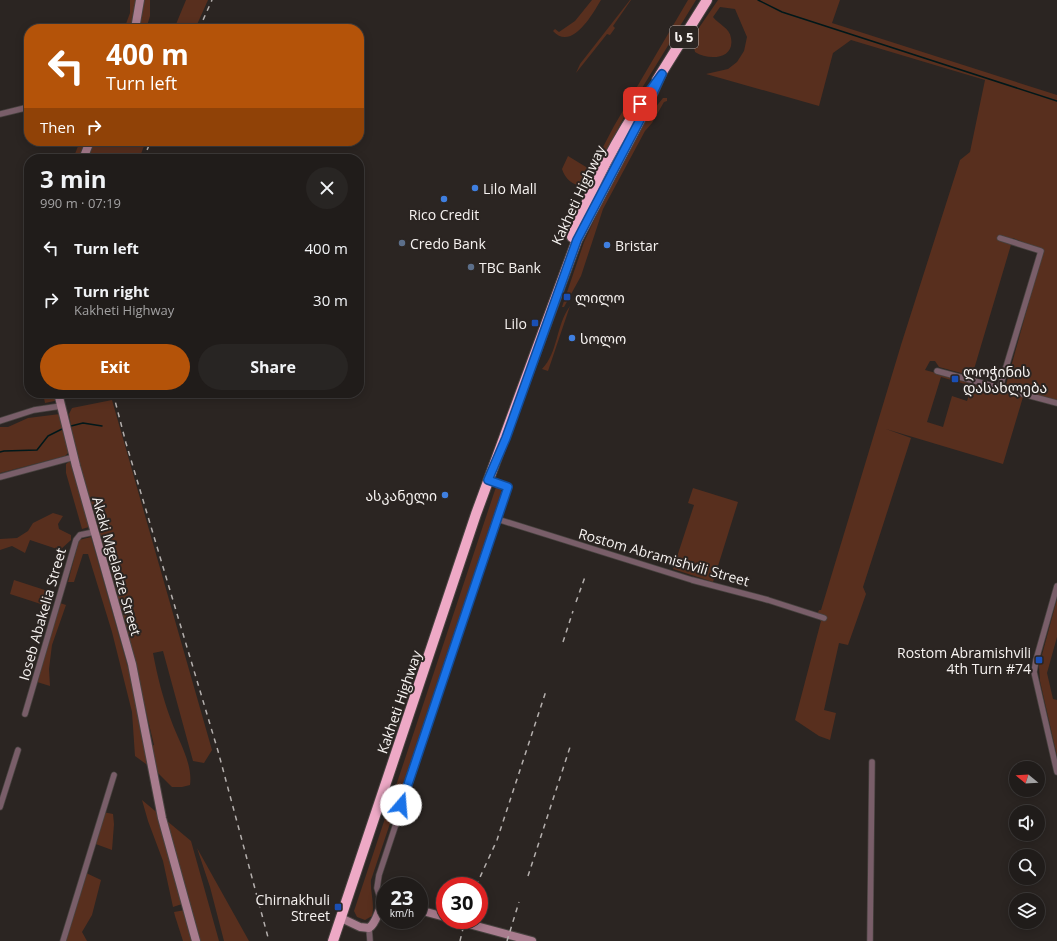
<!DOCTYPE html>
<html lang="en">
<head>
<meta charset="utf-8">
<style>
  body { margin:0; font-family:"Open Sans","Noto Sans Georgian",sans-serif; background:#282523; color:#f1f3f6; height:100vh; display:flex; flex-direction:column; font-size:15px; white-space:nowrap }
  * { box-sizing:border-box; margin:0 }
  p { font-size:13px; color:#a2a1a2 }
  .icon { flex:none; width:22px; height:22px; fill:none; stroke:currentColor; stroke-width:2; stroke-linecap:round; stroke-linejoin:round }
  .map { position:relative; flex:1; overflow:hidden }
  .panel { position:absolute; left:24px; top:154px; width:340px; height:244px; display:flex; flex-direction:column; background:#201c1a; border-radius:16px; box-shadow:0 2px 10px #0003,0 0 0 1px #3d3a39 }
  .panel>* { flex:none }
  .guide { position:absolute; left:24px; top:24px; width:340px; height:122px; border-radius:16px; box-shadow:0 2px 10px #0003,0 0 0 1px #3d3a39; background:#b45309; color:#fff; overflow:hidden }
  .needle { width:26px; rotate:288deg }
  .tools { position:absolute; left:1009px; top:761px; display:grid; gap:8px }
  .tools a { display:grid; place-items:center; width:36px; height:36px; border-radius:50%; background:#201c1a; box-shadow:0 2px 10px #0003,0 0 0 1px #3d3a39; font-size:20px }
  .speed { position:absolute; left:376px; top:877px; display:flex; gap:8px; font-size:20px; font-weight:700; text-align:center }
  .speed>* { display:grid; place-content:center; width:52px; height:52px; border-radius:50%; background:#201c1a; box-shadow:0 2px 10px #0003,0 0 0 1px #3d3a39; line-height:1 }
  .speed small { font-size:10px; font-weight:400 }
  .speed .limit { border:6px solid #d22; background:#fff; color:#111 }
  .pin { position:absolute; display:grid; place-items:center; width:34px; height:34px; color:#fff; margin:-17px; border-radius:8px; box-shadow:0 2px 6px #0006 }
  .me { position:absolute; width:44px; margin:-22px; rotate:18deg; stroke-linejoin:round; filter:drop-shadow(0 0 3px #0008) }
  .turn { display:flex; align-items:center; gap:14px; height:84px; padding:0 16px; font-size:18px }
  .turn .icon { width:52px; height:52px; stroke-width:2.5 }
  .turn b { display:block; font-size:28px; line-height:34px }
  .then { display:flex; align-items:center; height:38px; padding:0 16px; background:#0003; gap:8px; font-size:15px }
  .round { display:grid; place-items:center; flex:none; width:42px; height:42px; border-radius:21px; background:#282523 }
  .headline { display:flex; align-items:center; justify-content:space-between; height:68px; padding:0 16px }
  h1 { font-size:24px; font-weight:700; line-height:30px }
  .primary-button { display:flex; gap:8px; margin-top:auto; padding:8px 16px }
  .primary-button a { flex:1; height:46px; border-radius:24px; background:#b45309; color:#fff; font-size:16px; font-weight:700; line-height:46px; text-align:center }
  .primary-button a+a { background:#282523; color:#f1f3f6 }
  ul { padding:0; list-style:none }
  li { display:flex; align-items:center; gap:12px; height:52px; padding:0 16px }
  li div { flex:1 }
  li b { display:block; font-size:15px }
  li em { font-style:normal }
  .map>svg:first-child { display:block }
</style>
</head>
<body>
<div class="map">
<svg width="1057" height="941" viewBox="0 0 1057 941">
  <rect width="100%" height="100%" fill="#2b2522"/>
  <g fill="#582f1e" fill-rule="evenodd">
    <polygon points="130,0 150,0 150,16 146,29 124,29 130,13"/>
    <polygon points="186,0 208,0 195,29 174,29"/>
    <path d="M592,0H601C593,13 572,52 553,31L555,29L559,32L575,21Z"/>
    <polygon points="630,0 631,0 613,26 615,28 610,35 607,34 576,73 580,64"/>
    <path d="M688,0H696L623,119L588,185C577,189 565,180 562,169L568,156L591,170L614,126Z"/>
    <path d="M718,0H840L832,23L1057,95V400L1015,390L1006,385L1043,251L1013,238L972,376L939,367L935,361H930L925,370L1023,397L1003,464L886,429L911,438L863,587L866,594L848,645L839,643L824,710L836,713L830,740L819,736L795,720L821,621L816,617L819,610H821L901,345L960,160L970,152L985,80L851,40L833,53L819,106L706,74L728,69L737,62L744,51L747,37L735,9L720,7L713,17C718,24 730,28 731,38C735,59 709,61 695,52L693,42L694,35ZM941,377L972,386L967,401L952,396L943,427L927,422Z"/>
    <polygon points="663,98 667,98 667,101 664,102 652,123 645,131 603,209 581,276 564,307 562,307 584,242 604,199 646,119"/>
    <polygon points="80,141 146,141 139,159 73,159"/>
    <path d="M570,306L548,371L542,369C558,353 556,325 570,306Z"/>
    <polygon points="43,393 92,393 45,403"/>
    <path d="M112,400L212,750L204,763L193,761L163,651L153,653C157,675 163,699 171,720C178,740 193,763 190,785L182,787H172L157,772L135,756L132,712L112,632L88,554H83L74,582H68L79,540L91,537L130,675L145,748L154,745L127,632L76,455L69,414L72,408Z"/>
    <polygon points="60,414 69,452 65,456 0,473 0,427 8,427 28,418"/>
    <polygon points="70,461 89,527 82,529 66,473 66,464"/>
    <path d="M496,487L501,489V493L371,880C370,892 375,904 372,916L365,920L357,917L354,911Z"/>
    <polygon points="693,488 738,502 713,582 673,569 694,505 688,503"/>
    <polygon points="53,513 63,516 58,524 59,529 71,535 71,540 60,550 30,540 25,553 12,546 0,550 0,539 17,538 28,531 33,523"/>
    <polygon points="14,580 54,593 50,607 10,594"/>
    <polygon points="1057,599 1057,637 1047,673 1053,699 1057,700 1057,756 1040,681 1039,666"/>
    <polygon points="60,603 66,605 52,645 49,669 50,686 37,682"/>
    <polygon points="142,800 191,841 219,941 199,941 172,858 169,860 182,904 173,907 163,861 148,821"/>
    <polygon points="103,812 113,814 114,824 112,850 93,843"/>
    <polygon points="197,848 249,941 224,941 210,887"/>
    <polygon points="84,872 101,880 92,915 82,932 87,941 63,941"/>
    <polygon points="185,910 193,941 183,941 175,916 174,912"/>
  </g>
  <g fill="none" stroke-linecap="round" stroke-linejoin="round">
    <g stroke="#00181a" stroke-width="1.5">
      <polyline points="758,0 782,12 1057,101"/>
      <polyline points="71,426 83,423 102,426"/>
      <polyline points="0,452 4,451 37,450 48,436 62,429"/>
    </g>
    <defs>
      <g id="street">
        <polyline points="0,114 29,107"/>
        <polyline points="1000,238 1041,251 1000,387"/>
        <polyline points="937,371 1057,403"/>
        <polyline points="0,421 34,410 61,406"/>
        <polyline points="0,477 74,457"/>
        <polyline points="497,519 692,580 768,600 824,618"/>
        <polyline points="1057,586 1036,660 1034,672 1057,772"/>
        <polyline points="25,714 76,540 80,535 94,532"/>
        <polyline points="0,807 18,750"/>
        <polyline points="382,905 377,888 379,875 508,487 488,480"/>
        <polyline points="369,928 370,941"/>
        <polyline points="63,941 114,775"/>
        <polyline points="870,941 872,762"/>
      </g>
      <g id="secondary">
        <polyline points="135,29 140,0"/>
        <polyline points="83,159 90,141"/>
        <polyline points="58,393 76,466 132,664 162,818 196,941"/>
        <polyline points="419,910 445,917"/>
        <path d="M341,918L360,927L369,928C378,922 377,909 385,902"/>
        <polyline points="454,920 532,941"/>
      </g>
      <g id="highway">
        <polyline points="657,80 707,0"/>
        <path d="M572,237C591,189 616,139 646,96"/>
        <polyline points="333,941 476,514 577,240 642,116 661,74"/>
      </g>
    </defs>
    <use href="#street" stroke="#47423f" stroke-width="7"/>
    <use href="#secondary" stroke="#47423f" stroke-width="10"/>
    <use href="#highway" stroke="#47423f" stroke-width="12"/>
    <use href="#street" stroke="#795e69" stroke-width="5.5"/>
    <use href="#secondary" stroke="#a87c8e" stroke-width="8"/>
    <use href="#highway" stroke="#eea9c6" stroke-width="10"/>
    <g stroke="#b4afad" stroke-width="1.5" stroke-dasharray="5 5" stroke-linecap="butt">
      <polyline points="199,29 212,0"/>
      <polyline points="143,159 151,141"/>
      <polyline points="113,393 126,443 218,751 269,941"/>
      <polyline points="576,602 586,574"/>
      <polyline points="563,642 573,611"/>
      <polyline points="528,876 571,744"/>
      <polyline points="476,886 497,840 546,691"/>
      <polyline points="460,941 465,920"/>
      <polyline points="507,941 519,902"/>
    </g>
  </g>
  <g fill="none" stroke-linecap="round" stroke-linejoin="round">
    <defs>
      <polyline id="route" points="401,805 508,487 488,480 506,438 577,240 642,116 662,74 640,104"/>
    </defs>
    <use href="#route" stroke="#114b97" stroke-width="10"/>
    <use href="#route" stroke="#1a73e8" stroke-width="7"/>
  </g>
  <g fill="#3f7fe0" stroke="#2b2522" stroke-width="1.5">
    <circle cx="475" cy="188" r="4"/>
    <circle cx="444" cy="199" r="4"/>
    <circle cx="607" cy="245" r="4"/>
    <circle cx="572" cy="338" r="4"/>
    <circle cx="445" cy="495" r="4"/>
  </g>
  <g fill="#5c6f8a" stroke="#2b2522" stroke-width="1.5">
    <circle cx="402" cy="243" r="4"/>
    <circle cx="471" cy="267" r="4"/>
  </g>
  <g fill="#1a4fb4" stroke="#2b2522" stroke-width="1.5">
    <rect x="563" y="293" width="8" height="8" rx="2"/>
    <rect x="531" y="319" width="8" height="8" rx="2"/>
    <rect x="951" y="375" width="8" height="8" rx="2"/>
    <rect x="1035" y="656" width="8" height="8" rx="2"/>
    <rect x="334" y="903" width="8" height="8" rx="2"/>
  </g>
  <g text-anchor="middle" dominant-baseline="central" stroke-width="4" stroke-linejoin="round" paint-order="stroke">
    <rect fill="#2b2522" stroke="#b9b4b2" stroke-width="1" x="670" y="26" width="28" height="22" rx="3"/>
    <g font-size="13" font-weight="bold" fill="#f6f2f0">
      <text x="684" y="37">ს 5</text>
    </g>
    <g font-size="14" fill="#f6f2f0" stroke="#2b2522" text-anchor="start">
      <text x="483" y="188">Lilo Mall</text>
      <text x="444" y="214" text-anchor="middle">Rico Credit</text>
      <text x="410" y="243">Credo Bank</text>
      <text x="615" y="245">Bristar</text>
      <text x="479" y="267">TBC Bank</text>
      <text x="575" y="297">ლილო</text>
      <text x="527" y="323" text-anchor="end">Lilo</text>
      <text x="580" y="338">სოლო</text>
      <text x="963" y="371">ლოჭინის<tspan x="963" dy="16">დასახლება</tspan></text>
      <text x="437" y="495" text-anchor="end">ასკანელი</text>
      <text x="1031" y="652" text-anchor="end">Rostom Abramishvili<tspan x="1031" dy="16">4th Turn #74</tspan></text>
      <text x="330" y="899" text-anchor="end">Chirnakhuli<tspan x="330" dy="16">Street</tspan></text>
    </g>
    <g font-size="14" fill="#f6f2f0" stroke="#2b2522">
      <text transform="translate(578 195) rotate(-65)">Kakheti Highway</text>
      <text transform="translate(664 557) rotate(16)">Rostom Abramishvili Street</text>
      <text transform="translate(117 566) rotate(74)">Akaki Mgeladze Street</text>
      <text transform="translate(42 614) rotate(-74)">Ioseb Abakelia Street</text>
      <text transform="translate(399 702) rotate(-71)">Kakheti Highway</text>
    </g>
  </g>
</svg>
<div class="tools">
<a><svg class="needle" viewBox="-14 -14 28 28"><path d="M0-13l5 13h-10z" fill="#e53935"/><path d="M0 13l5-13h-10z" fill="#a2a1a2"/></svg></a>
<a><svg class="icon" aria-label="sound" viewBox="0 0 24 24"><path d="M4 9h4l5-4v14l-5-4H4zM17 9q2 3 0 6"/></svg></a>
<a><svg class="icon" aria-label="search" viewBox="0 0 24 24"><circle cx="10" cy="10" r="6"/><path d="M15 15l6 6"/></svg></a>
<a><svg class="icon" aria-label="layers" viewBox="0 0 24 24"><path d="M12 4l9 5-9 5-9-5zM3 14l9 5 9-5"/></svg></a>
</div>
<div class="speed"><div>23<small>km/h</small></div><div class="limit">30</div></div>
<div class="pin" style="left:640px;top:104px;background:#d93025"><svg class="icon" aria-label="arrive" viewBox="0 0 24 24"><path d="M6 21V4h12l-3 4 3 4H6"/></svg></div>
<svg class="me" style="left:401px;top:805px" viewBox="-20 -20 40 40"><circle r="19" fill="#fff"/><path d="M0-13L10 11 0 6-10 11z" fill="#1a73e8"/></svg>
<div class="guide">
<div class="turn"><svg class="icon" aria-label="left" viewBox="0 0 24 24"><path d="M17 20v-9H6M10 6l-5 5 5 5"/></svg><div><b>400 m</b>Turn left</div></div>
<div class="then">Then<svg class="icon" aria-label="right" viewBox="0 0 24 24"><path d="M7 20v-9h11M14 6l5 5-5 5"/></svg></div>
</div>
<section class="panel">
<div class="headline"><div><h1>3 min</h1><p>990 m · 07:19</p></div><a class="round"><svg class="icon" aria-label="close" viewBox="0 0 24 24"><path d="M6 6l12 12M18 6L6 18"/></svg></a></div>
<ul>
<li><svg class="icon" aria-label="left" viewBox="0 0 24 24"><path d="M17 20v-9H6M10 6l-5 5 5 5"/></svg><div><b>Turn left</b></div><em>400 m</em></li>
<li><svg class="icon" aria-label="right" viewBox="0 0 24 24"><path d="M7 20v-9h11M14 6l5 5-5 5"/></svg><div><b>Turn right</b><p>Kakheti Highway</p></div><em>30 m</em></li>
</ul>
<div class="primary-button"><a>Exit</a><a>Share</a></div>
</section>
</div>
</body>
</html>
